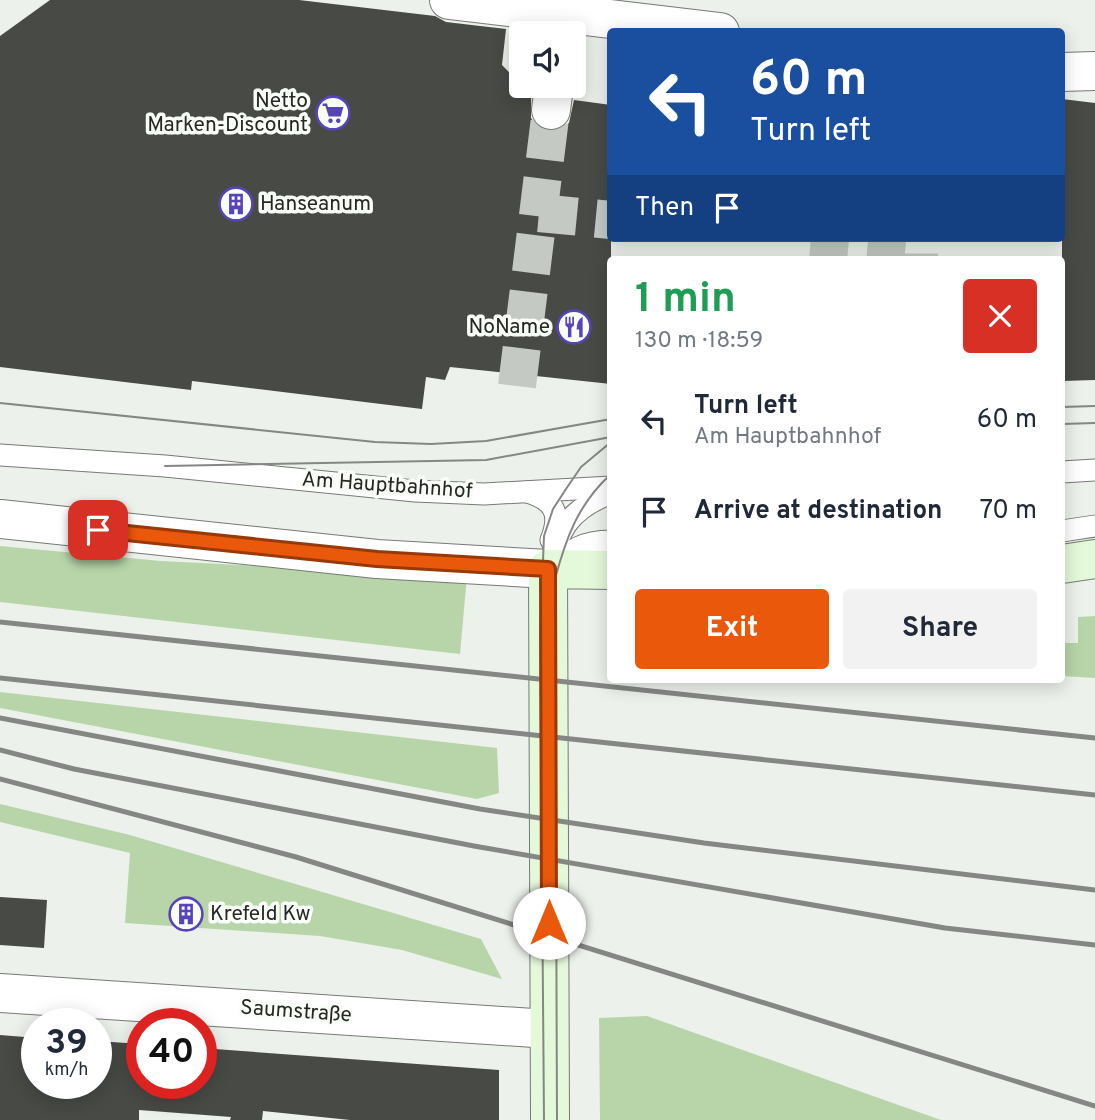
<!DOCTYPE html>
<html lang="en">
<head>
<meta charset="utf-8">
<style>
  body { margin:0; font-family:Overpass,sans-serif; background:#f2f2f3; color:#1f2937; height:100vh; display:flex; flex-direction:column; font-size:26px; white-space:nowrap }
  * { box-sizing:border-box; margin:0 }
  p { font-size:23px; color:#747a83 }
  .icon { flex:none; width:38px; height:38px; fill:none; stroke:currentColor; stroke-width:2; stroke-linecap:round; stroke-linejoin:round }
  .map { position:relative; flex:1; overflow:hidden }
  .sheet { position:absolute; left:607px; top:256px; width:458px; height:427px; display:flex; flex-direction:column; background:#fff; border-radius:7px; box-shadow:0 4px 18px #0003 }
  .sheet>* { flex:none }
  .guide { position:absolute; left:607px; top:28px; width:458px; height:214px; border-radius:7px; box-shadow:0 4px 18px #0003; background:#1a4fa0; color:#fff; overflow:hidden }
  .fabs { position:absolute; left:509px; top:21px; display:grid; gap:14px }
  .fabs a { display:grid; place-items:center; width:77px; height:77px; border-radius:7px; background:#fff; box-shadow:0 4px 18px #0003; font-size:35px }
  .speed { position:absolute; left:21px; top:1008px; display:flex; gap:14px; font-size:35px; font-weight:700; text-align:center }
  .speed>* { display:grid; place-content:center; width:91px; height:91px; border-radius:50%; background:#fff; box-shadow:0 4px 18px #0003; line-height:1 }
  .speed small { font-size:18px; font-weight:400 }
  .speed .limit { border:10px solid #d22; background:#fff; color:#111 }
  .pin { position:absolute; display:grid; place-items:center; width:60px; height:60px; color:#fff; margin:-30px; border-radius:14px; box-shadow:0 4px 10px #0006 }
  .me { position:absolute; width:77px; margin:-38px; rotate:0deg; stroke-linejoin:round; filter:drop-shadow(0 0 5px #0008) }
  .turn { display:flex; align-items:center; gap:24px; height:147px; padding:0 28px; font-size:32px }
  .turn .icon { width:91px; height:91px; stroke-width:2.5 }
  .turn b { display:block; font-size:49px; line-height:60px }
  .then { display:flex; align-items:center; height:66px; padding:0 28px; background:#0003; gap:14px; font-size:26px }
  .round { display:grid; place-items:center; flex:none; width:74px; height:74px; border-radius:7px; background:#f2f2f3 }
  .headline { display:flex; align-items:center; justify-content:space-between; height:119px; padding:0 28px }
  h1 { font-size:42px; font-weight:700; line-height:52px; color:#1e9e55 }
  .cta { display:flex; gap:14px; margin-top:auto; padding:14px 28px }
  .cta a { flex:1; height:80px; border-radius:7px; background:#ea580c; color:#fff; font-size:28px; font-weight:700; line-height:80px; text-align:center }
  .cta a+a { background:#f2f2f3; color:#1f2937 }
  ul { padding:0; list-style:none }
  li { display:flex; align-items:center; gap:21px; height:91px; padding:0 28px }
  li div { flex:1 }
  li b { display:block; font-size:26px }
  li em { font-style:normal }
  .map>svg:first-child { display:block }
</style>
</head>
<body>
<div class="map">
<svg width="1095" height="1120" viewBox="0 0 1095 1120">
  <rect width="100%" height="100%" fill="#edf1eb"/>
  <g fill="#b7d5a9">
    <polygon points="0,546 161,561 467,576 460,654 0,602"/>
    <polygon points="1095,616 1095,678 1062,676 1062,643 1078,643 1078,617"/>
    <polygon points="0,692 497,748 499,793 477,799 0,708"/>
    <polygon points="0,804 130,835 481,939 502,979 402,950 320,936 125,923 130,853 0,822"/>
    <polygon points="647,1016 941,1120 600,1120 599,1018"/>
  </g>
  <g fill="#474a45">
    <polygon points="50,0 299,0 435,16 446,22 506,29 502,65 531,95 531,118 538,128 549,132 560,130 569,123 574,100 611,105 611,384 450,367 445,380 426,377 422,409 192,381 191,390 0,367 0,36"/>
    <polygon points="1062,99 1095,103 1095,380 1062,381"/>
    <polygon points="0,897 47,900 44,948 0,945"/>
    <polygon points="0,1035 37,1038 37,1083 96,1083 96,1041 142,1044 142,1083 201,1083 201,1048 499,1070 499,1120 350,1120 263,1111 262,1120 230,1120 231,1117 139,1110 139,1120 0,1120"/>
  </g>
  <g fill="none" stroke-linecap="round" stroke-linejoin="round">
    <g stroke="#c5c9c4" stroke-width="38" stroke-dasharray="38 19" stroke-linecap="butt">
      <polyline points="539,213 611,220"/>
      <polyline points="811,238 919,248 919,259"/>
      <polyline points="517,386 551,110"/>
    </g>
    <defs>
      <g id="lane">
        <polyline points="0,455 165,466 415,491 484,494 611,487"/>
        <polyline points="1062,472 1095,470"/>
        <path d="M527,492C554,500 562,513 551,540"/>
        <polyline points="1062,531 1095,526"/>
        <path d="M549,568C570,550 583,541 611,541"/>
        <path d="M548,569C559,528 570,509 611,493"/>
      </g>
      <g id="street">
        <polyline points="449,0 720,32"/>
        <polyline points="1062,72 1095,71"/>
        <polyline points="551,110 554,86"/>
        <polyline points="0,519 377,559 548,569"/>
        <polyline points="0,993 549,1029"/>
      </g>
      <g id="secondary">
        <polyline points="1062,564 1095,559"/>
        <polyline points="550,1120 548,569 611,570"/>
      </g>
    </defs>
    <use href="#lane" stroke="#767a74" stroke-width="23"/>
    <use href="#street" stroke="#767a74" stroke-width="40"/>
    <use href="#secondary" stroke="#767a74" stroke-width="40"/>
    <use href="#lane" stroke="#fff" stroke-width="21"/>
    <use href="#street" stroke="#fff" stroke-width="38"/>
    <use href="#secondary" stroke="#e4f8da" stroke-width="38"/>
    <g stroke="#848783" stroke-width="2">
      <polyline points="0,403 375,442 431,444 486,441 611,419"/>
      <polyline points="1062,407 1095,406"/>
      <polyline points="1062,424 1095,423"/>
      <polyline points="165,466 486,460 611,437"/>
      <polyline points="544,1120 540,632 544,536 553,509 566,489 581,467 611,442"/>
      <path d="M557,1120L555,579C566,538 578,504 611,474"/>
    </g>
    <g stroke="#848783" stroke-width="5">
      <polyline points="0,622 1095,738"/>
      <polyline points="0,678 1095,795"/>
      <polyline points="0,718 480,809 704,843 1095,890"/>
      <polyline points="0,750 74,769 474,846 945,928 1095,945"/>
      <polyline points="0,779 296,857 1095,1106"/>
    </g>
  </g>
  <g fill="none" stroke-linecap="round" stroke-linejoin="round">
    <defs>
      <polyline id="route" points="98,530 377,559 548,569 549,923"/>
    </defs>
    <use href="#route" stroke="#983908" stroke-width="18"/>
    <use href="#route" stroke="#ea580c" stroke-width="12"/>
  </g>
  <defs>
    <symbol id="supermarket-ring" viewBox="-11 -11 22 22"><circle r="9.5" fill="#fafef8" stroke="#5843bb" stroke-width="1.5"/><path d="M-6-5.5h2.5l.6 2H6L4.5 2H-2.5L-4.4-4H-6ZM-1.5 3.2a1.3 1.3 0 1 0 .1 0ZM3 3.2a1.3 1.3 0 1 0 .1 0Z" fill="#5843bb"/></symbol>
    <symbol id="building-ring" viewBox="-11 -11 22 22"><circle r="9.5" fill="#fafef8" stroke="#5843bb" stroke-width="1.5"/><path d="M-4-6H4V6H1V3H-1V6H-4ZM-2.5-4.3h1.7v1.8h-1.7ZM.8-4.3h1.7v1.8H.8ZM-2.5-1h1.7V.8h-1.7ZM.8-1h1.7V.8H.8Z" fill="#5843bb"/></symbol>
    <symbol id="restaurant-ring" viewBox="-11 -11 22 22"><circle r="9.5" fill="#fafef8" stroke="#5843bb" stroke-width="1.5"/><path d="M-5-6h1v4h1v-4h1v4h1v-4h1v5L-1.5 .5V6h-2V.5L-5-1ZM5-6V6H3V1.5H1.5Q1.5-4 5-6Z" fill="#5843bb"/></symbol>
  </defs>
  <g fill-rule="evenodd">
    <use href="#supermarket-ring" x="314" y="94" width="38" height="38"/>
    <use href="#building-ring" x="217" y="185" width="38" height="38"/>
    <use href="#restaurant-ring" x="555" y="308" width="38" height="38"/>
    <use href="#building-ring" x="167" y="895" width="38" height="38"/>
  </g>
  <g text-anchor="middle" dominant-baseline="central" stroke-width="7" stroke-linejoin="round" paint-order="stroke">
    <g font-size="21" fill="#272826" stroke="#fafef8" text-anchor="end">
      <text x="308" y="101">Netto<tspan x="308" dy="24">Marken-Discount</tspan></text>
      <text x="260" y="204" text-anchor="start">Hanseanum</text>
      <text x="550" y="327">NoName</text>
      <text x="210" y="914" text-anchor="start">Krefeld Kw</text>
    </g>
    <g font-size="21" fill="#272826" stroke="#fafef8">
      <text transform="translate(387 486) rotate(4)">Am Hauptbahnhof</text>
      <text transform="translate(296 1012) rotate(4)">Saumstraße</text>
    </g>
  </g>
</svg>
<div class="fabs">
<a><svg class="icon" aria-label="sound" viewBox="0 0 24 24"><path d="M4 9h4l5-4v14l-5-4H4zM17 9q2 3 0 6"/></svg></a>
</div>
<div class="speed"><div>39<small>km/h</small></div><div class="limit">40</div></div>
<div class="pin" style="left:98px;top:530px;background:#d93025"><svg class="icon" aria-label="arrive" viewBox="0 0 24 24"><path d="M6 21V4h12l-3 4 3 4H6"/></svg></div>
<svg class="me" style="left:549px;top:923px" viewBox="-20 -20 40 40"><circle r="19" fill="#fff"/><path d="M0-13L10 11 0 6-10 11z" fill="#ea580c"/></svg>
<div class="guide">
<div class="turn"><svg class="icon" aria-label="left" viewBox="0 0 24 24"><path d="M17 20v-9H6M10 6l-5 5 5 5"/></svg><div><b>60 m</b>Turn left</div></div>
<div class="then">Then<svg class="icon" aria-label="arrive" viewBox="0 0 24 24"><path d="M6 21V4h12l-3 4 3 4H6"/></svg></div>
</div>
<section class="sheet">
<div class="headline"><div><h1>1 min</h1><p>130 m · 18:59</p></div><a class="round" style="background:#d93025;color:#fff"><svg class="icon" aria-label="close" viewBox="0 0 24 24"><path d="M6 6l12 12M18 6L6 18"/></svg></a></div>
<ul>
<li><svg class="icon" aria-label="left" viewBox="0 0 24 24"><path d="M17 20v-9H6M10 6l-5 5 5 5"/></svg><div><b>Turn left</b><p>Am Hauptbahnhof</p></div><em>60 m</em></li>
<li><svg class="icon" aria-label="arrive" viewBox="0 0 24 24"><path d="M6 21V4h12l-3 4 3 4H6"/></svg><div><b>Arrive at destination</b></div><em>70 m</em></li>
</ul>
<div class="cta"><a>Exit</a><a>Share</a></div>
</section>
</div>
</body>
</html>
